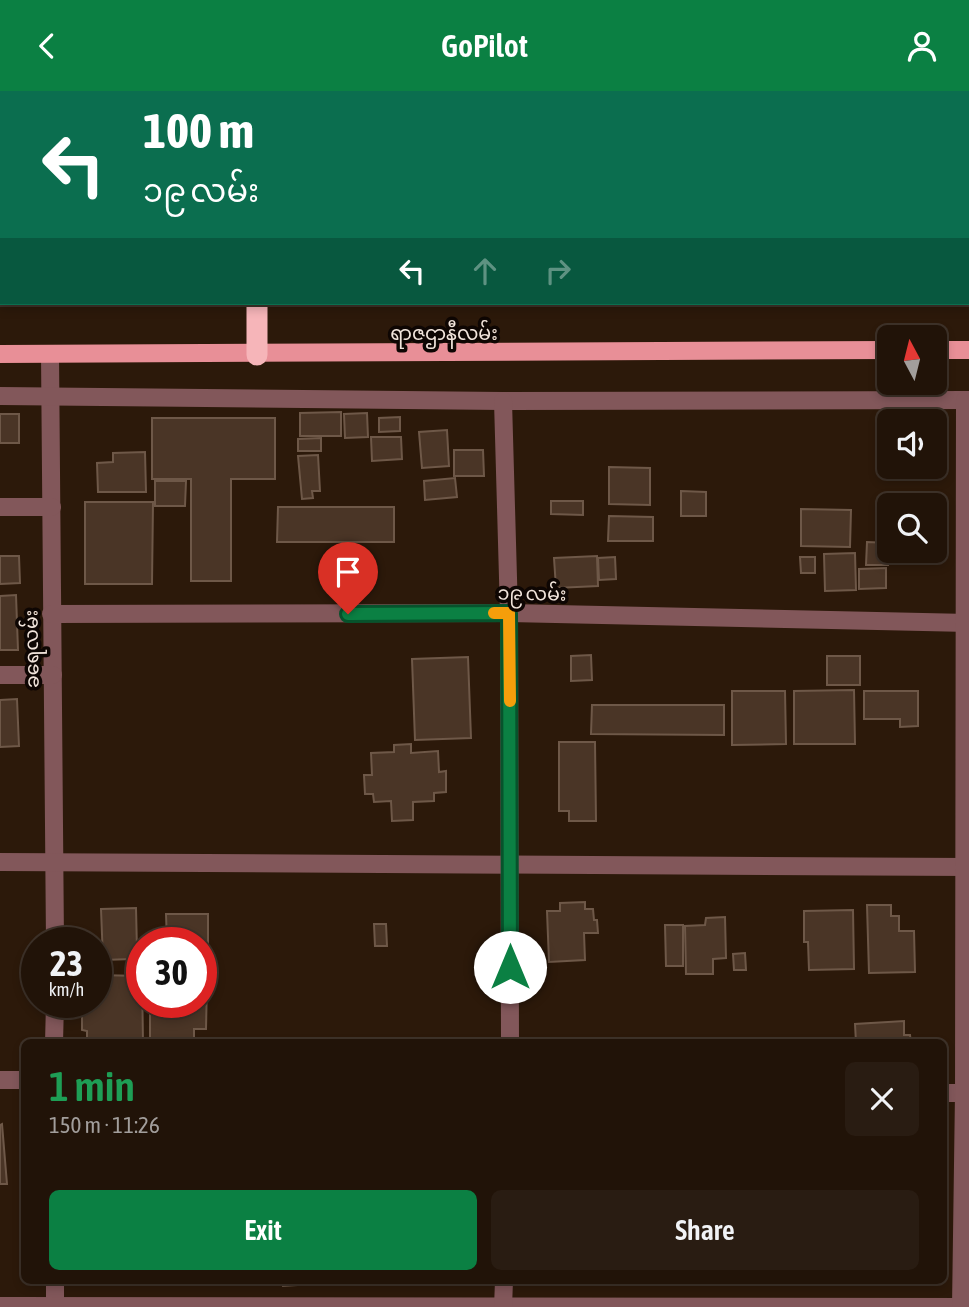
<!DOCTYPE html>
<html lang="en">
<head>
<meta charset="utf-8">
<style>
  body { margin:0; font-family:"Asap Condensed","Noto Sans Myanmar",sans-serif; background:#291c12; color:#f1f3f6; height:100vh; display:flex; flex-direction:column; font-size:26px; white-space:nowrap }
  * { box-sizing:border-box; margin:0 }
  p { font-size:23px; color:#a29e9c }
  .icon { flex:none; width:38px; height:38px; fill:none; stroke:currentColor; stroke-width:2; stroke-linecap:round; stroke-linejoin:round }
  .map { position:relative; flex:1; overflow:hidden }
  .panel { position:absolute; left:21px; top:948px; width:926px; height:245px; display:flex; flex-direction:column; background:#211308; border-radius:10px; box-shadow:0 4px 10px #0003,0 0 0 2px #3e3229 }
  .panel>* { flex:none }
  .banner { position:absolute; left:0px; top:0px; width:970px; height:214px; box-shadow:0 4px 10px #0003,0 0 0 2px #3e3229; background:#0b6e4f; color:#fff; overflow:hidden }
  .needle { width:46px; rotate:353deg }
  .fabs { position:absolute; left:877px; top:234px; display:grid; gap:14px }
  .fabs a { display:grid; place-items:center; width:70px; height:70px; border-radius:10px; background:#211308; box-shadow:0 4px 10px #0003,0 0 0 2px #3e3229; font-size:35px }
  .speed { position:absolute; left:21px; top:836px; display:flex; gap:14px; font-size:35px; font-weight:700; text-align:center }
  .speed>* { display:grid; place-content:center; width:91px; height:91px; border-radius:50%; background:#211308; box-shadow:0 4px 10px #0003,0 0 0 2px #3e3229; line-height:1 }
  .speed small { font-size:18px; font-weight:400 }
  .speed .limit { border:10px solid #d22; background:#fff; color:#111 }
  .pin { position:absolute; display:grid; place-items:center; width:60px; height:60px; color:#fff; margin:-72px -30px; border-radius:50% 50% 50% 0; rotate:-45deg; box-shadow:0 0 7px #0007 }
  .pin .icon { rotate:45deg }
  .me { position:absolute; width:77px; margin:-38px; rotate:0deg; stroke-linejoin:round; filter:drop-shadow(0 0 5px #0008) }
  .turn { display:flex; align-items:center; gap:24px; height:147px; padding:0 28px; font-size:32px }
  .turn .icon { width:91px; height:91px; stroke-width:2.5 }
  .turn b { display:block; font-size:49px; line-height:60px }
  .lanes { display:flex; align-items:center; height:66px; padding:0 28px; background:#0003; justify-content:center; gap:35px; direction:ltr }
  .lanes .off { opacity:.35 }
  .round { display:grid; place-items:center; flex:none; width:74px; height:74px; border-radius:10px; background:#291c12 }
  .headline { display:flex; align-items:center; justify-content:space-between; height:119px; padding:0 28px }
  h1 { font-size:42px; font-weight:600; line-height:52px; color:#1e9e55 }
  .primary-button { display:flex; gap:14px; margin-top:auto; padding:14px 28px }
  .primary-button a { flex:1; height:80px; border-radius:10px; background:#0b8043; color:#fff; font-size:28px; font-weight:600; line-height:80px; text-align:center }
  .primary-button a+a { background:#291c12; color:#f1f3f6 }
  header { display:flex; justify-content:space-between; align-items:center; height:91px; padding:0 28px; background:#0b8043; color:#fff; font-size:32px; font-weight:600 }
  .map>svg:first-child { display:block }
</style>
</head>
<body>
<header><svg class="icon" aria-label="back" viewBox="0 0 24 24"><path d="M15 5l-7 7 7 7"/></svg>GoPilot<svg class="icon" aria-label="person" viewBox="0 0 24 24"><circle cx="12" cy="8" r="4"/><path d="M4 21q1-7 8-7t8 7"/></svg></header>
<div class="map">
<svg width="969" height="1216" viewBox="0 0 969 1216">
  <rect width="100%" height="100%" fill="#2c190a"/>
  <g fill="#4a3526" stroke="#6e5848" stroke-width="2">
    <rect x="91" y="0" width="45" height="2"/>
    <polygon points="0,44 2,44 0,104"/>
    <polygon points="341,321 341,345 300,345 300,322"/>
    <polygon points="367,322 368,346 345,347 344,323"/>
    <rect x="0" y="323" width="19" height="29"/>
    <polygon points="400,326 400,340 379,341 379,327"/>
    <polygon points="152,327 275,327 275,388 231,388 231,490 191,490 191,388 152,388"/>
    <polygon points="447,339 449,375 422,377 419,341"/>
    <polygon points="371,346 401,346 402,368 372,370"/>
    <polygon points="321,347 321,360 298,360 298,348"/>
    <polygon points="454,359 483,359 484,385 454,385"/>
    <polygon points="145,361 146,401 98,401 97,372 113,371 113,362"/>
    <polygon points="318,364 320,400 312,400 313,407 302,408 298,365"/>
    <polygon points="609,376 650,377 650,414 609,413"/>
    <polygon points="455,387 457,406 425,409 424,390"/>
    <polygon points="155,390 186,390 185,415 155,415"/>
    <polygon points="681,400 706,401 706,425 681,425"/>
    <polygon points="551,410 583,410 583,424 551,423"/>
    <polygon points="85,411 153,411 152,493 85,493"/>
    <polygon points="278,416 394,416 394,451 277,451"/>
    <polygon points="801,418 851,419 850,456 801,455"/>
    <polygon points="609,425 653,426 653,450 608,450"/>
    <polygon points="867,451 889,452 888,474 866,474"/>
    <polygon points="855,462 856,499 825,500 824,463"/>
    <polygon points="0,465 19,465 20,492 0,493"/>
    <polygon points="597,465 598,495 556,497 554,467"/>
    <polygon points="615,466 616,488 599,489 598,467"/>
    <polygon points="800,466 815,466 815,482 801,482"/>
    <polygon points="886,477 886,497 859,498 859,478"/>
    <polygon points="16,504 18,559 0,559 0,505"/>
    <polygon points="591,564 592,589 571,590 571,565"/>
    <rect x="827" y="565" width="33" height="29"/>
    <polygon points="468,566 471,647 415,649 412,568"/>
    <polygon points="854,599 855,653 794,653 794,600"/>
    <polygon points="732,600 785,600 786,653 732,654"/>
    <polygon points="864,600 918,600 918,635 900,636 900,628 864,628"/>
    <polygon points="17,608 19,655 0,656 0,609"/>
    <polygon points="592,614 724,614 724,644 591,643"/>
    <polygon points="559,651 595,651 596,730 569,730 569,720 559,720"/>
    <polygon points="411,653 411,662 438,660 439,681 446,680 446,701 434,702 434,710 413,711 413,729 392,730 391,710 374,711 373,703 365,703 364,684 372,684 371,662 394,661 394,654"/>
    <polygon points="585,811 585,818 593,818 594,829 597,829 598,842 584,842 585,869 549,871 547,820 560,820 560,812"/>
    <polygon points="867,814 891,814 891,825 899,825 899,840 914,840 915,881 869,882"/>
    <polygon points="136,817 137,860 132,859 132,868 103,869 101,818"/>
    <polygon points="853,819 854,878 809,879 808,851 804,851 804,820"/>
    <polygon points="166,823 208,823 208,859 201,859 201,852 167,852"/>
    <polygon points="725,826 726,867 713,868 713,883 686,883 685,835 705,834 706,827"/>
    <polygon points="374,833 386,833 387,855 375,855"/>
    <polygon points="665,834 683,834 683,875 666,875"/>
    <polygon points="745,862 746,879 734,879 733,863"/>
    <polygon points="96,884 142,885 143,952 87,952 87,940 82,939 82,912 96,912"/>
    <polygon points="201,890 207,891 206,938 194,938 194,952 150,952 150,912 201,912"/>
    <polygon points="904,930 904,944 910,944 911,952 856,952 855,933"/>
    <polygon points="2,1033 7,1093 0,1093 0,1034"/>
    <polygon points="282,1190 344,1190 344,1191 283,1195"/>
    <polygon points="796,1190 872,1190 796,1192"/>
  </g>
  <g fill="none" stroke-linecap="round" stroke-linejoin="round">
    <g stroke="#82575a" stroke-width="18">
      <polyline points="55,0 55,2"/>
      <polyline points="504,0 504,2"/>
      <polyline points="964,0 964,2"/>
      <polyline points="0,27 2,27"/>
      <polyline points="0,137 2,137"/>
      <polyline points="968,146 969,146"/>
      <polyline points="50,263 55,852"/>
      <polyline points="0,305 503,310 969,309"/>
      <polyline points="503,310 509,522 510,952"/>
      <polyline points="0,416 52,416"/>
      <polyline points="51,523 509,522 969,532"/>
      <polyline points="0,584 53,584"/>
      <polyline points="0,771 969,776"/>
      <polyline points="54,952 55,912"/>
      <polyline points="0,989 24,989"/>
      <polyline points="943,1002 969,1002"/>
      <polyline points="55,1190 55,1216"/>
      <polyline points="0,1215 969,1216"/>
      <polyline points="503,1216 504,1190"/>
      <polyline points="961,1216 964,1002 965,309"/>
    </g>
    <g stroke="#e88f97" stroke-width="18">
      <polyline points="0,179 2,179"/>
      <polyline points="968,179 969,179"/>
      <polyline points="934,259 969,259"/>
      <polyline points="0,263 889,259"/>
    </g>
    <polyline stroke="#f6b5b9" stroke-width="21" points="257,212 257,264"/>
  </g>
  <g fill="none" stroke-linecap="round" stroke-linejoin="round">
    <defs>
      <polyline id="route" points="348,523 509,522 510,876"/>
    </defs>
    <use href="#route" stroke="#07532c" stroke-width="18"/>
    <use href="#route" stroke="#0b8043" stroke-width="12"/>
    <polyline stroke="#f59e0b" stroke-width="12" points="494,522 509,522 510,610"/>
  </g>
  <g text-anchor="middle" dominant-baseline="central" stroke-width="7" stroke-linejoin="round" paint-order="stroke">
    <g font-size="19" fill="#f2e5dc" stroke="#0e0603">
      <text x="444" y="242">ရာဇဌာနီလမ်း</text>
      <text transform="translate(532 502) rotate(1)">၁၉ လမ်း</text>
      <text transform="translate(31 558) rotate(-91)">ခရေလမ်း</text>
    </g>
  </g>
</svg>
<div class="fabs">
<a><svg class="needle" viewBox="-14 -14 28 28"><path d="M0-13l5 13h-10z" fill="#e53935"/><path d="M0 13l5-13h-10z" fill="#a29e9c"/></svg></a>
<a><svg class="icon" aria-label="sound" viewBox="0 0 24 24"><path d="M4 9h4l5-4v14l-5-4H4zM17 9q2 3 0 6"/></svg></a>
<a><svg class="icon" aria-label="search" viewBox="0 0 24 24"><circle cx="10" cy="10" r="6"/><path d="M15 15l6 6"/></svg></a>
</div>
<div class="speed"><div>23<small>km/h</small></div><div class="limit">30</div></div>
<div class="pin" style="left:348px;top:523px;background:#d93025"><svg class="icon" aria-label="arrive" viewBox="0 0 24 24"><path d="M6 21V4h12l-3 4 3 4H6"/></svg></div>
<svg class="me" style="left:510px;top:876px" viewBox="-20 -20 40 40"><circle r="19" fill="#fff"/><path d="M0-13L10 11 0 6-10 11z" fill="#0b8043"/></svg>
<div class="banner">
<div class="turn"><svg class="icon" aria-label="left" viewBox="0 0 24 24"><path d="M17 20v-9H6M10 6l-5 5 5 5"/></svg><div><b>100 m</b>၁၉ လမ်း</div></div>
<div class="lanes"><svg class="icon" aria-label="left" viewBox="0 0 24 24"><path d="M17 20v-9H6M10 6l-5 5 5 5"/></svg><svg class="icon off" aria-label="ahead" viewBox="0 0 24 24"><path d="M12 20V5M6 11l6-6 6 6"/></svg><svg class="icon off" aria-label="right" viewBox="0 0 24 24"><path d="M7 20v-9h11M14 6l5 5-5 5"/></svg></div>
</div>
<section class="panel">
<div class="headline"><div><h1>1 min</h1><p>150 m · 11:26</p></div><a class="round"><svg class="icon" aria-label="close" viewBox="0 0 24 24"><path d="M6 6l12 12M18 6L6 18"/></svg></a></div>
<div class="primary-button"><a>Exit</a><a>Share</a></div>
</section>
</div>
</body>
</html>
